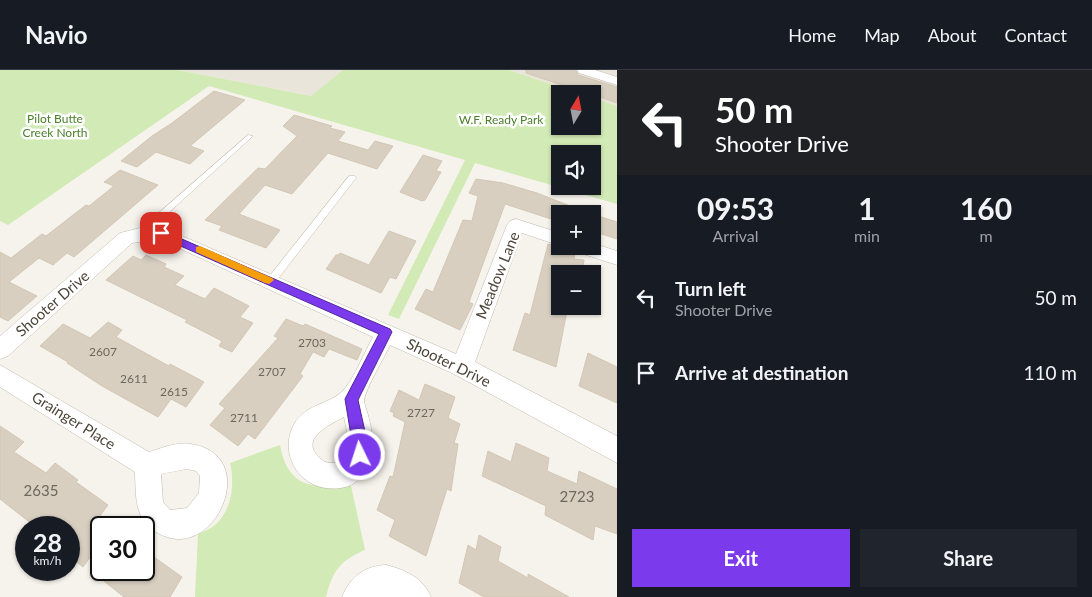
<!DOCTYPE html>
<html lang="en">
<head>
<meta charset="utf-8">
<style>
  body { margin:0; font-family:Lato,sans-serif; background:#20242c; color:#f1f3f6; height:100vh; display:flex; flex-direction:column; font-size:19px; white-space:nowrap }
  * { box-sizing:border-box; margin:0 }
  p { font-size:16px; color:#9ea1a6 }
  .icon { flex:none; width:28px; height:28px; fill:none; stroke:currentColor; stroke-width:2; stroke-linecap:round; stroke-linejoin:round }
  .map { position:relative; flex:1; overflow:hidden }
  .panel { display:flex; flex-direction:column; background:#171b24; width:475px }
  .panel>* { flex:none }
  .hud { background:#202124; color:#fff; overflow:hidden }
  .needle { width:32px; rotate:10deg }
  .tools { position:absolute; left:551px; top:15px; display:grid; gap:10px }
  .tools a { display:grid; place-items:center; width:50px; height:50px; border-radius:0px; background:#171b24; box-shadow:0 1px 4px #0004; font-size:25px }
  .speed { position:absolute; left:15px; top:446px; display:flex; gap:10px; font-size:25px; font-weight:700; text-align:center }
  .speed>* { display:grid; place-content:center; width:65px; height:65px; border-radius:50%; background:#171b24; box-shadow:0 1px 4px #0004; line-height:1 }
  .speed small { font-size:12px; font-weight:400 }
  .speed .limit { border:2px solid #111; border-radius:8px; background:#fff; color:#111 }
  .pin { position:absolute; display:grid; place-items:center; width:42px; height:42px; color:#fff; margin:-21px; border-radius:10px; box-shadow:0 2px 8px #0006 }
  .me { position:absolute; width:55px; margin:-28px; rotate:356deg; stroke-linejoin:round; filter:drop-shadow(0 0 4px #0008) }
  .turn { display:flex; align-items:center; gap:18px; height:105px; padding:0 15px; font-size:22px }
  .turn .icon { width:65px; height:65px; stroke-width:2.5 }
  .turn b { display:block; font-size:35px; line-height:42px }
  .eta { display:flex; justify-content:space-evenly; align-items:center; height:85px; text-align:center }
  .eta b { font-size:30px; font-weight:700; line-height:35px }
  .button { display:flex; gap:10px; margin-top:auto; padding:10px 15px }
  .button a { flex:1; height:58px; border-radius:0px; background:#7c3aed; color:#fff; font-size:20px; font-weight:700; line-height:58px; text-align:center }
  .button a+a { background:#20242c; color:#f1f3f6 }
  ul { padding:0; list-style:none }
  li { display:flex; align-items:center; gap:15px; height:75px; padding:0 15px }
  li div { flex:1 }
  li b { display:block; font-size:19px }
  li em { font-style:normal }
  header { display:flex; align-items:center; gap:30px; box-sizing:border-box; height:70px; padding:0 25px; background:#171b24; border-bottom:1px solid #363941 }
  header strong { font-size:24px }
  nav { display:flex; gap:28px; margin-inline-start:auto; font-size:18px }
  main { display:flex; flex:1; min-height:0 }
  .map>svg:first-child { display:block }
</style>
</head>
<body>
<header>
<strong>Navio</strong>
<nav><a>Home</a><a>Map</a><a>About</a><a>Contact</a></nav>
</header>
<main>
<div class="map">
<svg width="617" height="527" viewBox="0 0 617 527">
  <rect width="100%" height="100%" fill="#f6f3ec"/>
  <g fill="#eae5da">
    <polygon points="178,0 343,0 312,26"/>
    <polygon points="509,0 617,0 617,36 593,28 592,24 580,24"/>
  </g>
  <g fill="#d2eab5" fill-rule="evenodd">
    <path d="M0,0H178L311,26L343,0H509L580,24H560V56H592L593,28L617,36V134L475,93L399,249L388,245L465,90L209,16L8,155L0,151ZM560,84H592V116H560Z"/>
    <path d="M280,375C287,416 313,422 350,411L365,480C340,491 333,500 326,527H195L198,464C203,462 210,459 215,455C232,440 235,413 230,393Z"/>
  </g>
  <g fill="#d8cfc1" stroke="#d3c7b4">
    <polygon points="526,0 575,0 578,5 617,17 617,33 592,24 573,24 577,20 526,3"/>
    <polygon points="214,21 245,30 190,76 204,81 190,94 156,82 137,97 121,91 152,66 172,53"/>
    <polygon points="294,45 332,56 330,58 345,62 338,71 368,80 375,71 393,76 377,99 328,83 292,124 265,115 239,144 280,160 266,178 219,160 222,156 205,150 258,98 265,99 297,66 283,56"/>
    <polygon points="423,85 442,91 436,101 441,102 425,130 422,131 400,122"/>
    <polygon points="120,100 158,115 74,187 67,183 53,195 39,188 9,212 37,226 8,251 0,247 0,182 11,188 42,164 46,166 86,135 89,136 114,116 104,112"/>
    <polygon points="476,109 503,113 537,123 588,143 560,144 560,161 552,158 554,150 505,134 469,232 473,234 460,260 415,239 426,219 433,222 463,150 472,151 478,126 469,123"/>
    <polygon points="592,144 617,152 617,169 592,161"/>
    <polygon points="389,161 416,171 396,209 390,207 381,223 326,199 336,185 338,185 340,183 369,195"/>
    <polygon points="548,174 575,183 574,189 584,190 582,204 560,204 560,236 568,236 556,297 513,280 525,243 530,245"/>
    <polygon points="146,185 166,194 164,197 184,206 175,215 205,229 214,218 249,236 240,247 253,253 232,282 219,276 222,271 185,252 187,250 106,210 133,186 141,190"/>
    <polygon points="286,249 303,256 305,254 362,279 357,290 329,279 324,287 313,282 300,304 303,306 255,369 248,364 238,376 210,355 225,338 219,334 278,268 274,266"/>
    <polygon points="108,252 122,260 116,267 169,296 170,294 204,312 186,337 171,329 158,347 102,316 67,293 68,292 40,276 63,254 90,268"/>
    <polygon points="588,283 617,297 617,333 579,316"/>
    <polygon points="425,314 455,327 448,348 460,354 454,373 458,374 451,421 447,419 426,486 389,466 395,450 377,440 390,406 393,407 405,352 393,346 394,343 390,341 399,320 419,330"/>
    <polygon points="0,356 24,372 14,382 46,403 55,393 78,410 76,412 108,435 96,451 101,454 101,472 83,497 69,486 69,458 37,458 0,429"/>
    <polygon points="516,373 549,388 547,401 577,414 579,401 617,419 617,464 595,456 593,470 545,445 546,436 482,406 488,381 511,392"/>
    <polygon points="479,465 501,477 498,491 528,508 528,504 569,527 484,527 459,513 468,475 476,480"/>
    <polygon points="144,480 182,507 170,527 124,527 90,500 144,500"/>
  </g>
  <g fill="none" stroke-linecap="round" stroke-linejoin="round">
    <defs>
      <g id="lane">
        <polygon points="248,65 253,66 143,166 137,166 137,162"/>
        <polygon points="349,106 355,106 356,108 274,214 268,214 266,211 268,208"/>
      </g>
      <g id="street">
        <polygon points="577,0 595,0 617,7 617,15 579,3"/>
        <path d="M516,149L560,163L561,176L522,163L475,292L617,366V393L454,304L390,275C384,288 366,318 364,330C364,334 367,341 368,345C373,365 376,380 366,400C361,410 351,417 340,418C302,424 275,384 296,351C308,333 334,334 346,317C357,302 364,283 373,267L159,169L132,173L8,286L0,289V266L120,163L140,158L161,157L456,284L507,155L510,151ZM344,347C348,365 356,399 325,392C295,372 326,356 344,347Z"/>
        <polygon points="592,173 617,181 617,195 574,181 571,176 592,176"/>
        <path d="M0,295L149,382C162,378 176,372 190,374C261,383 218,488 164,466C134,454 136,430 135,402L0,317ZM187,399L196,401L200,406L199,423L187,438L170,440L163,432L161,404Z"/>
        <path d="M386,495C406,500 423,508 431,527H342C350,507 364,496 386,495Z"/>
      </g>
    </defs>
    <use href="#lane" stroke="#c2bbae" stroke-width="1"/>
    <use href="#street" stroke="#c2bbae" stroke-width="1"/>
    <use href="#lane" fill="#fff" fill-rule="evenodd"/>
    <use href="#street" fill="#fff" fill-rule="evenodd"/>
  </g>
  <polygon fill="#7c3aed" stroke="#51269a" points="161,160 390,259 392,262 358,330 368,375 365,390 360,392 355,390 345,329 379,264 158,166 156,163"/>
  <polygon fill="#f59e0b" points="200,176 272,208 274,210 269,214 265,213 196,182 196,177"/>
  <g text-anchor="middle" dominant-baseline="central" stroke-width="5" stroke-linejoin="round" paint-order="stroke">
    <g font-size="12" fill="#4a7f2a" stroke="#fff">
      <text x="55" y="48">Pilot Butte<tspan x="55" dy="14">Creek North</tspan></text>
      <text x="501" y="49">W.F. Ready Park</text>
    </g>
    <g font-size="12" fill="#6e675b">
      <text x="312" y="272">2703</text>
      <text x="103" y="281">2607</text>
      <text x="272" y="301">2707</text>
      <text x="134" y="308">2611</text>
      <text x="174" y="321">2615</text>
      <text x="421" y="342">2727</text>
      <text x="244" y="347">2711</text>
    </g>
    <g font-size="15" fill="#4b4439" stroke="#fff">
      <text transform="translate(497 205) rotate(-68)">Meadow Lane</text>
      <text transform="translate(52 233) rotate(-41)">Shooter Drive</text>
      <text transform="translate(449 292) rotate(26)">Shooter Drive</text>
      <text transform="translate(74 350) rotate(32)">Grainger Place</text>
    </g>
    <g font-size="15" fill="#6e675b">
      <text x="41" y="420">2635</text>
      <text x="577" y="426">2723</text>
    </g>
  </g>
</svg>
<div class="tools">
<a><svg class="needle" viewBox="-14 -14 28 28"><path d="M0-13l5 13h-10z" fill="#e53935"/><path d="M0 13l5-13h-10z" fill="#9ea1a6"/></svg></a>
<a><svg class="icon" aria-label="sound" viewBox="0 0 24 24"><path d="M4 9h4l5-4v14l-5-4H4zM17 9q2 3 0 6"/></svg></a>
<a>+</a>
<a>−</a>
</div>
<div class="speed"><div>28<small>km/h</small></div><div class="limit">30</div></div>
<div class="pin" style="left:161px;top:163px;background:#d93025"><svg class="icon" aria-label="arrive" viewBox="0 0 24 24"><path d="M6 21V4h12l-3 4 3 4H6"/></svg></div>
<svg class="me" style="left:360px;top:385px" viewBox="-20 -20 40 40"><circle r="17" fill="#7c3aed" stroke="#fff" stroke-width="3"/><path d="M0-11L8 9 0 5-8 9z" fill="#fff"/></svg>
</div>
<section class="panel">
<div class="hud">
<div class="turn"><svg class="icon" aria-label="left" viewBox="0 0 24 24"><path d="M17 20v-9H6M10 6l-5 5 5 5"/></svg><div><b>50 m</b>Shooter Drive</div></div>
</div>
<div class="eta">
<div><b>09:53</b><p>Arrival</p></div>
<div><b>1</b><p>min</p></div>
<div><b>160</b><p>m</p></div>
</div>
<ul>
<li><svg class="icon" aria-label="left" viewBox="0 0 24 24"><path d="M17 20v-9H6M10 6l-5 5 5 5"/></svg><div><b>Turn left</b><p>Shooter Drive</p></div><em>50 m</em></li>
<li><svg class="icon" aria-label="arrive" viewBox="0 0 24 24"><path d="M6 21V4h12l-3 4 3 4H6"/></svg><div><b>Arrive at destination</b></div><em>110 m</em></li>
</ul>
<div class="button"><a>Exit</a><a>Share</a></div>
</section>
</main>
</body>
</html>
